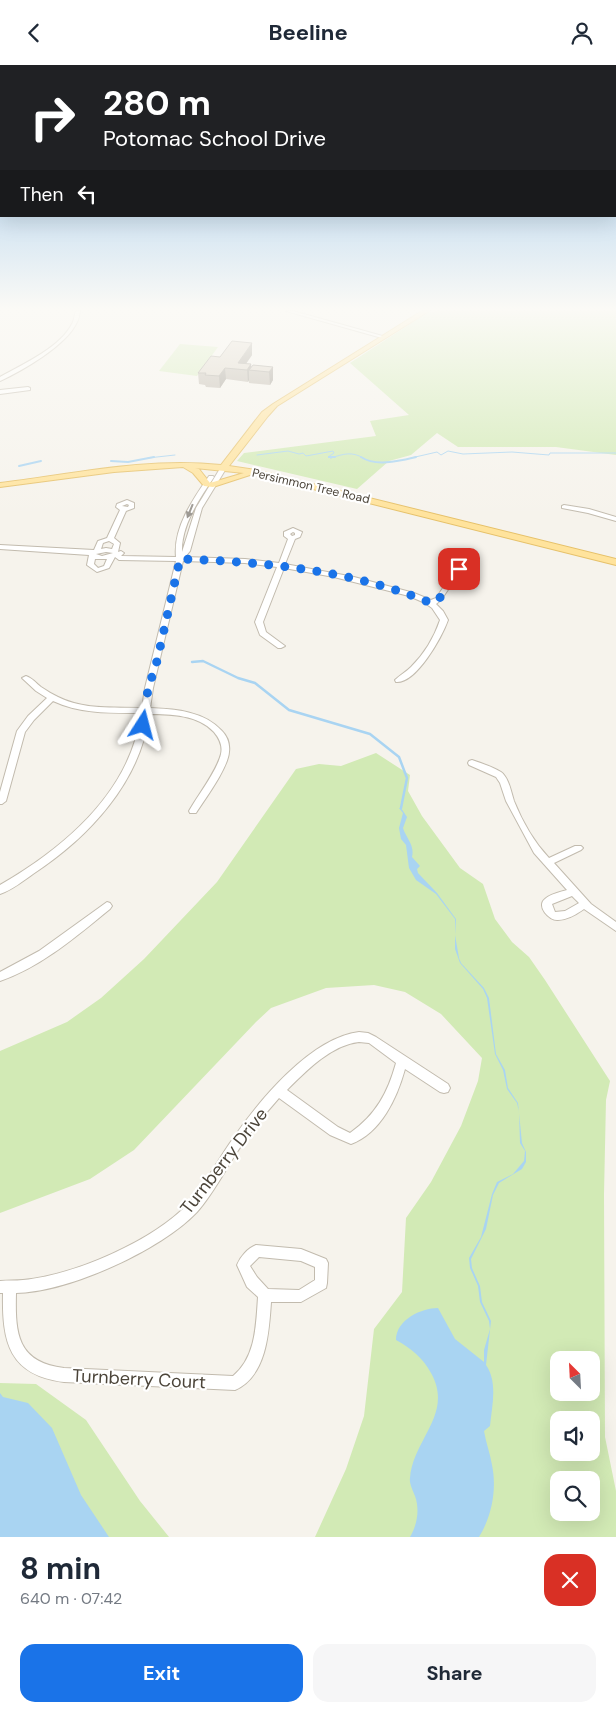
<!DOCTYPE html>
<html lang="en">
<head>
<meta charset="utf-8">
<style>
  body { margin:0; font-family:"DM Sans",sans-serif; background:#f6f6f7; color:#1f2937; height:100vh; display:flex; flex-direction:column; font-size:19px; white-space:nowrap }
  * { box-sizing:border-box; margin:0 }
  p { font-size:16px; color:#747a83 }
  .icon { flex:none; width:28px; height:28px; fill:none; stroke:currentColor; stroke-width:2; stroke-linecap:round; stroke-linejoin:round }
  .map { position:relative; height:1472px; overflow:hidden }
  .sheet { display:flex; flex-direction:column; background:#fff; flex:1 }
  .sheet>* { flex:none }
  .banner { position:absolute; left:0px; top:0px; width:616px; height:152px; box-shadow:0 5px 20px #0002; background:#202124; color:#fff; overflow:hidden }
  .needle { width:32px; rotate:336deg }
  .tools { position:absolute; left:550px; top:1286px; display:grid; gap:10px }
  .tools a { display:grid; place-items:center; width:50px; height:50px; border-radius:10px; background:#fff; box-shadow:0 5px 20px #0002; font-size:25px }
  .pin { position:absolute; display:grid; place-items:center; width:42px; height:42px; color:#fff; margin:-21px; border-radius:10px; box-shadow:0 2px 8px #0006 }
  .me { position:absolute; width:55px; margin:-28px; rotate:9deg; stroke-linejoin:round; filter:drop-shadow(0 0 4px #0008) }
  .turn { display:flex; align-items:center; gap:18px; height:105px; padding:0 20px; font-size:22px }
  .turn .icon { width:65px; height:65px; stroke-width:2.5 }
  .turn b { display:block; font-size:35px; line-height:42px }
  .then { display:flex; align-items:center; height:48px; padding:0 20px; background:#0003; gap:10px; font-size:19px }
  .round { display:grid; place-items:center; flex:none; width:52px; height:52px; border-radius:15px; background:#f6f6f7 }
  .summary { display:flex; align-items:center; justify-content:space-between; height:85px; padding:0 20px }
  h1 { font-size:30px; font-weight:700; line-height:38px }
  .action { display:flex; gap:10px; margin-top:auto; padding:10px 20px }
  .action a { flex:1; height:58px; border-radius:15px; background:#1a73e8; color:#fff; font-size:20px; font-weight:700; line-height:58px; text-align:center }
  .action a+a { background:#f6f6f7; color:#1f2937 }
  header { display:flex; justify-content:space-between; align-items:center; height:65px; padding:0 20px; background:#fff; font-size:22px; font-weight:700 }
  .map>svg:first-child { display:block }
</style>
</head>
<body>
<header><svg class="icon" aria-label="back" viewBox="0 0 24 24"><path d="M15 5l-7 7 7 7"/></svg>Beeline<svg class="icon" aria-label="person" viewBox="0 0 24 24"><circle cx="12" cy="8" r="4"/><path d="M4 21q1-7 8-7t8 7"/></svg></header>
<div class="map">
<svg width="616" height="1472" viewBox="0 0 616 1472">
  <rect width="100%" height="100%" fill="#f6f3ec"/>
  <g fill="#d2eab5" fill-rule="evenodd">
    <polygon points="436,246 616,246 616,390 556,382 458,382 437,368 411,390 389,396 357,424 237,396 244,388 376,371 370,356 409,350 350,298 427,248"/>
    <polygon points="180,279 218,282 197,311 159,306"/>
    <path d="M376,688L410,710L408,726L422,751L460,803L483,819L495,854L512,877L529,892L545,915L610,1016L606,1035L604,1129L605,1372L616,1426V1472H315L346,1404L364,1351L374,1264L402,1227L406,1153L431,1117L461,1061L478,1016L482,993L441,949L405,927L374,920L326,923L271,943L256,957L134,1085L90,1114L0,1148V986L67,957L101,933L144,894L217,817L296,704L319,699L341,701ZM559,1295H591V1328H559ZM559,1355H591V1388H559ZM559,1415H591V1448H559Z"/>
    <polygon points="0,1318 36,1319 86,1355 140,1436 169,1472 0,1472"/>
  </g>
  <g fill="#a9d4f2">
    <path d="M399,743H401L407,752L403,763C406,773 415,780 412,792L420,801L417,804L418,808L437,828L456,854L455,870L459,893L461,898L484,923L489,933L496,989L505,1005L508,1023L518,1038L522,1078L526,1087V1097L522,1104L499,1118L493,1130L486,1164L471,1194L472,1203L480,1221L482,1237L491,1256L486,1300C498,1317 492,1341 490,1361L484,1366C486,1378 490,1388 492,1400C497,1424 492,1451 479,1472H410C417,1460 420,1445 415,1431C413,1426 409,1418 410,1413C413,1374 454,1349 431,1308C422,1292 412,1284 396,1275C396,1255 421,1243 438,1243L455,1274L484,1297V1285L490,1264L489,1256L480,1237L478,1221L470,1203L469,1193L481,1172L492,1129L497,1117L513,1109L524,1096L525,1086L520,1078L519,1047L517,1038L507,1024L503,1005L495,989L487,933L483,924L460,898L455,884V854L436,829L416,815L409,803L406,780L401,774L399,763L403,748Z"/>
    <polygon points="0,1328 3,1332 28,1338 52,1363 81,1430 109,1472 0,1472"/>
  </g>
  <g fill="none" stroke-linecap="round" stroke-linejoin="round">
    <g stroke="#a9d4f2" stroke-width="1">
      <polyline points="257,390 288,386 299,389 303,388 306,391 333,386 334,388 328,392 331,393"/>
      <polyline points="148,393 175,390"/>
      <path d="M331,393C343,389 352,386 363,393"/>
      <polyline points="411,393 437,387 441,390 448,386 463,389 512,387 549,390 550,388 616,388"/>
    </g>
    <g stroke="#a9d4f2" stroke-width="2">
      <polyline points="329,392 335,392"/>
      <path d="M361,392C376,402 399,396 416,392"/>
      <polyline points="111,396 128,397 154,392"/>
      <polyline points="19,401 41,396"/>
    </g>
    <polyline stroke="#a9d4f2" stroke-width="2.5" points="192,597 203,596 238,613 255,618 289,645 370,669 399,692 407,713 401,743"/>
    <defs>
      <g id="minor">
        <path d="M76,246H80C79,250 79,254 77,257C67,280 22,306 0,316V312C23,299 62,282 73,257C74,254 75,249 76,246Z"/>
        <polygon points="286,246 293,246 386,272 382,273"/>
        <polygon points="28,322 30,323 30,325 0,329 0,325"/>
        <path d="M224,400L227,402L202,443L190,486L185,492L245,494L279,498L288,474L284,471V467L293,463L302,467L300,472L295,474L285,499L354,512L414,528L431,535L436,533L457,503H461L462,504L441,535L436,539L443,546L448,555C442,572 416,619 396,617L395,615C400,610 406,607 411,602C424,589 434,573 440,555L432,543L425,538L409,531L334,512L284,503L263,557L266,567L285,581L281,583H278L260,570L255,557L277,502L245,498L183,496L153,623L150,643C175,644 204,646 222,666C227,671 230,679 229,687C228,703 205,734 196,748H190L189,746C198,730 217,706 221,689C223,680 219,673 214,667C198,650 171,649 149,649C141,717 88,773 33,809C23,816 12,825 0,829V820C64,783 131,727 141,648C111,648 81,649 53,636L34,655L25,667L6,736L2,739H0V727L17,666L28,651L47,633L36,626L22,613L26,611C32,613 36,618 41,622C47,626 52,629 58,632C84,645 113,642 142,643L145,623L176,496L119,495L115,492L109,503L97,507L87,500L89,490L0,484V480L94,485L98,476L107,473L120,445L116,442L117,439L127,435L134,438V443L126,446L114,473L120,478L118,487L121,486L124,488L121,491L176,492C173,463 193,434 209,411H213L214,412C200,433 181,460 182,487L196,443L221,402ZM127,439L129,440L128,442L122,441ZM293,467L295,468V470L292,471L290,469ZM109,476L114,479L112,484L106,483L101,484L103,478ZM106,487L113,488L102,491L96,489ZM95,494H107L104,501L98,503L94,499Z"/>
        <polygon points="564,440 589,444 616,452 616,456 588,448 562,443 562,441"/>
        <path d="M472,695C481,698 493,702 501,707C509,713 511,727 514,736C522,756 534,777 549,793L575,781H581L583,783L581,785L554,798L591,839L616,857V866L584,844C577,849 567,855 558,855C549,856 536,841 545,834C550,829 560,827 567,825L534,788L506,736L500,718L496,712L469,700L468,698L469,696ZM572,831L579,838L565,846L555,847L552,839Z"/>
        <path d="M107,837L110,838L112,841L110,844C77,871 41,902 0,916V907L39,886Z"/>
        <path d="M359,967L368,968L376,972L448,1019L450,1023L448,1027L444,1028L440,1027L405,1004C397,1033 381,1068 351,1079L330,1070L279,1033C263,1051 248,1070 235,1090C223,1109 212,1130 197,1147C161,1185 69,1227 16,1228C15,1269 17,1297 64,1303L233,1311C256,1292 256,1260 258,1232L247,1222L237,1200C240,1192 248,1183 256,1180L301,1184L326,1194L328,1198L327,1218L326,1223L301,1237H271C269,1266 267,1311 235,1325L64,1317C9,1310 2,1277 3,1228H0V1216C8,1215 15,1216 23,1215C75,1210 153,1176 189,1138C206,1119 217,1096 232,1075C258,1037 310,973 359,967ZM359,977L369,978L396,998C388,1027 376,1050 350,1068L338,1062L287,1025C306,1006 331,980 359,977ZM259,1192L301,1196L315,1202V1215L299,1225L268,1224L257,1212L250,1201Z"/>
      </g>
      <path id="major" d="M422,246H429L277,341L268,351L229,401L256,405L616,494V500L253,409L213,422L204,421L193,408L183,402L114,407L0,422V418C73,409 147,392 221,400L262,347L273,339ZM195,403L244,408L210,418L199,404Z"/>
    </defs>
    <use href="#minor" stroke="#c2bbae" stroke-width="2"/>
    <use href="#major" stroke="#e6c16a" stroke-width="2"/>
    <use href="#minor" fill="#fff" fill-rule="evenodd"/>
    <use href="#major" fill="#ffe39c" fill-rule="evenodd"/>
  </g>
  <polygon fill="#bab2a6" points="252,290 246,299 251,299 251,302 273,302 273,315 270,320 249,318 249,315 248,317 226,314 220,323 206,322 205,320 199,319 198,308 220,292"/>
  <g fill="#979187">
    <polygon points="252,278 252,290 242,304 238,298"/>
    <polygon points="251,299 252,306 249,305 249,315 248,317 247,305"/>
    <polygon points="273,302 273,315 270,320 269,307"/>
    <polygon points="225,303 226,314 220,323 219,311"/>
  </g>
  <g fill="#d8cfc1" stroke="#979187">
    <polygon points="232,276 252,278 238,298 251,299 247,305 225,303 219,311 205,310 206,308 198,308 211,291 220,292"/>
    <polygon points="253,300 273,302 269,307 249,305"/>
  </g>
  <defs><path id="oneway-solid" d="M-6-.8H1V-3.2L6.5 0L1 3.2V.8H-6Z" transform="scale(1.25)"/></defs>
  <use fill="#9c9892" href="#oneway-solid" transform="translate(190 446) rotate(112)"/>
  <linearGradient id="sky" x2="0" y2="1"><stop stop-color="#8fc1ec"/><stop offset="0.54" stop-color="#fbfaf6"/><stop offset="1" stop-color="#fbfaf6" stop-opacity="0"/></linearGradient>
  <rect width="616" height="452" fill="url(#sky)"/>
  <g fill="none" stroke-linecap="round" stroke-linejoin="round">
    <path stroke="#1a73e8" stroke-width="9" stroke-dasharray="0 16.2" d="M143,660L148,624L157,596L180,494C265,497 352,505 431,538L439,534L459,504"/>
  </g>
  <g text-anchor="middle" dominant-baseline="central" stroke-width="4.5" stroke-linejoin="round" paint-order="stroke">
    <g font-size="12" fill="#4b4439" stroke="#fff">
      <text transform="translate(311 421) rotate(13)">Persimmon Tree Road</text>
    </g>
    <g font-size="18" fill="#4b4439" stroke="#fff">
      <text transform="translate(224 1096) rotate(-52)">Turnberry Drive</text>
      <text transform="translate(139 1314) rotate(3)">Turnberry Court</text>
    </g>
  </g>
</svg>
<div class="tools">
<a><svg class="needle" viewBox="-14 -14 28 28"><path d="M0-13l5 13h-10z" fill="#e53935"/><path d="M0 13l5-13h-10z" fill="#747a83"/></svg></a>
<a><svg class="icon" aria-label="sound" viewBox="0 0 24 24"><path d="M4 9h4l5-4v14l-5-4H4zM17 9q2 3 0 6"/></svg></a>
<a><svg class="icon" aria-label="search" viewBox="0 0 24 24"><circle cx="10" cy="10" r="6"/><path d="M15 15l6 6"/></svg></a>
</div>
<div class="pin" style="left:459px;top:504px;background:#d93025"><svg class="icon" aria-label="arrive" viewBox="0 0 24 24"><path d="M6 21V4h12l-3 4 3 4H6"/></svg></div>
<svg class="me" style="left:143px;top:660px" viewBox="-20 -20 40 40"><path d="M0-17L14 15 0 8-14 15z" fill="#1a73e8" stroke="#fff" stroke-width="4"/></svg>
<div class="banner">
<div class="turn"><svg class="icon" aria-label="right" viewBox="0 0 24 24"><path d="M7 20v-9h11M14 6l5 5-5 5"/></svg><div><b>280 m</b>Potomac School Drive</div></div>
<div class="then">Then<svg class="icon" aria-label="left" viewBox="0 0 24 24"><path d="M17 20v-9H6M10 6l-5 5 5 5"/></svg></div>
</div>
</div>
<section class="sheet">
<div class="summary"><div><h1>8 min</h1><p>640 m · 07:42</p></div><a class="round" style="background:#d93025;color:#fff"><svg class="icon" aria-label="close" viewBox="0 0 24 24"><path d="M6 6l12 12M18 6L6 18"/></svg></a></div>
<div class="action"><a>Exit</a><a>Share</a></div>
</section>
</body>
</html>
